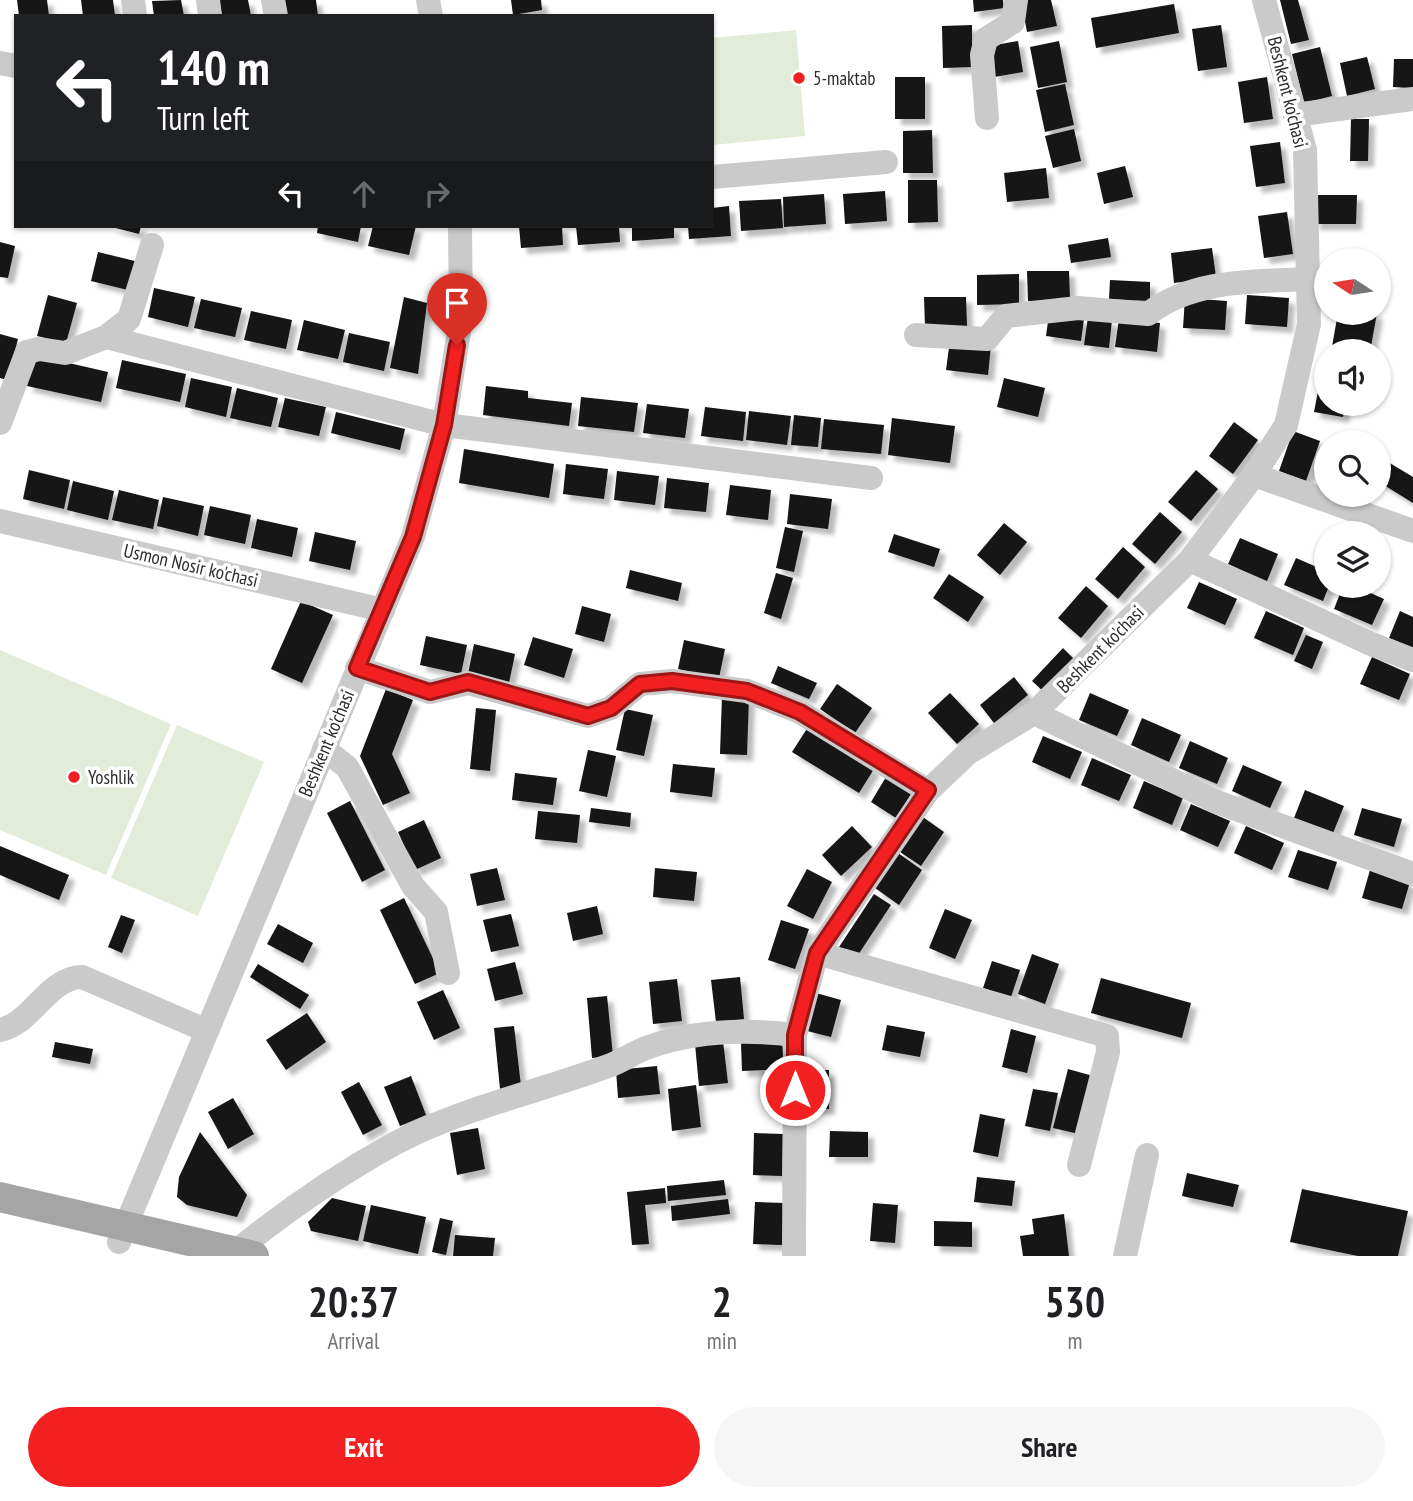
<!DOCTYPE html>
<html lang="en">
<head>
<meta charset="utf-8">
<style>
  body { margin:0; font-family:"PT Sans Narrow",sans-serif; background:#f6f6f6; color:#202124; height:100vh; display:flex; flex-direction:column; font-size:26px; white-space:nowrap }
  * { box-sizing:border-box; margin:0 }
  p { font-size:23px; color:#757577 }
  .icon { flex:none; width:38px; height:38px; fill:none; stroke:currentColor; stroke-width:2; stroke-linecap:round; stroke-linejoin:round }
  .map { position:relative; height:1256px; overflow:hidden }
  .details { display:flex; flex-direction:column; background:#fff; flex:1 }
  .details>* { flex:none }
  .hud { position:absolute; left:14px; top:14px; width:700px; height:214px; border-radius:0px; box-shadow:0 2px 5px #0004; background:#202124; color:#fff; overflow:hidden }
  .needle { width:46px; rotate:282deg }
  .controls { position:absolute; left:1314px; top:248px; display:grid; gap:14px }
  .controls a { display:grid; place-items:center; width:77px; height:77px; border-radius:50%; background:#fff; box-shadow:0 2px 5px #0004; font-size:35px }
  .pin { position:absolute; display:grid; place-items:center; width:60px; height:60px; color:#fff; margin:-72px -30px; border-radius:50% 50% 50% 0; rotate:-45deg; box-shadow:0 0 7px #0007 }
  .pin .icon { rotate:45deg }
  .me { position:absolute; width:77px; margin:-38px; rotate:0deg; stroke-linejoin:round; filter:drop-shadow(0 0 5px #0008) }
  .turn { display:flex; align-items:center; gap:24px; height:147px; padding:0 28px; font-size:32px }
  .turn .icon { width:91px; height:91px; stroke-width:2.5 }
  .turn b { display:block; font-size:49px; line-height:60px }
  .lanes { display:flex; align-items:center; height:66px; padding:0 28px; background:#0003; justify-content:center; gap:35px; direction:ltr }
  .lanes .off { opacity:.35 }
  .eta { display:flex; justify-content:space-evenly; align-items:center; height:119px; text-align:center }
  .eta b { font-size:42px; font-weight:700; line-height:49px }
  .cta { display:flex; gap:14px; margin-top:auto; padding:14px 28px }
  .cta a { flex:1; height:80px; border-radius:42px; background:#f22021; color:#fff; font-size:28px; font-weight:700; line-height:80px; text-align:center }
  .cta a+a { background:#f6f6f6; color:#202124 }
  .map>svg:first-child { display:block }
</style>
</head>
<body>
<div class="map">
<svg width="1413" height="1256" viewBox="0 0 1413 1256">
  <defs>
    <filter id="shadow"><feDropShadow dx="6" dy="6" stdDeviation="2" flood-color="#0004"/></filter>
  </defs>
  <rect width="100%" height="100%" fill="#fff"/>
  <g fill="#e2ecd9">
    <polygon points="796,30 805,136 712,145 712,38"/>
    <polygon points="0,650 171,724 106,875 0,830"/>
    <polygon points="177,725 264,762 198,916 111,878"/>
  </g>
  <g fill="#141414" filter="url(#shadow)">
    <polygon points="17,0 47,0 49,16 19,16"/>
    <polygon points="81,0 113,0 115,16 83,16"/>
    <polygon points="181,0 184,16 154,16 152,1"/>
    <polygon points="219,0 248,0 251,16 222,16"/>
    <polygon points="285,0 316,0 318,16 287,16"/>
    <polygon points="511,0 541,0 542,10 513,15"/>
    <polygon points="973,0 1003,0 1004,8 974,12"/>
    <polygon points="1021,0 1051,0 1057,26 1027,32"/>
    <polygon points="1280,0 1298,0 1309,40 1291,44"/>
    <polygon points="1174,4 1179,33 1096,48 1091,18"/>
    <polygon points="972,25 972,67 943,68 942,26"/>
    <polygon points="1221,25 1227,67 1198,71 1192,29"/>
    <polygon points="1018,41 1023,72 994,77 989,46"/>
    <polygon points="1059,41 1067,82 1038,88 1030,47"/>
    <polygon points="1320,47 1332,96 1304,103 1292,54"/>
    <polygon points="1367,57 1375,89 1347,96 1340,63"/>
    <polygon points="1394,59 1413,59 1413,88 1393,87"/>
    <rect x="895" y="77" width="30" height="42"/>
    <polygon points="1267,77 1273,119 1244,123 1238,82"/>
    <polygon points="1065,84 1074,125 1045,132 1036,90"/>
    <polygon points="1351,119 1369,119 1368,161 1350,161"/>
    <polygon points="1074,129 1081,161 1053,168 1045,136"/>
    <polygon points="932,130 933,173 903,173 903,131"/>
    <polygon points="1280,142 1285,183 1256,187 1250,146"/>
    <polygon points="1125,166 1133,197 1104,204 1097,173"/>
    <polygon points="1046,168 1049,198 1007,202 1004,173"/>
    <polygon points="908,180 937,180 938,222 908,223"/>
    <polygon points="885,191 887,221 845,224 843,194"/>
    <polygon points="824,194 826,224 784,227 783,197"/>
    <polygon points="1315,195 1357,195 1356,224 1314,224"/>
    <polygon points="781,199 783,228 741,231 739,201"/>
    <polygon points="729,206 731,236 689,239 688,226 712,226 712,208"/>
    <polygon points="1287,212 1293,254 1264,258 1258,216"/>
    <polygon points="108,226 141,226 139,234"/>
    <polygon points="318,226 361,226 358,242 317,233"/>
    <polygon points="373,226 416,226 409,255 368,246"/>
    <polygon points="519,226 562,226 563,245 521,248"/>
    <polygon points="576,226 619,226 620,242 578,245"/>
    <polygon points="632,226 674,226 674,238 632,241"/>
    <polygon points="1108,238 1111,257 1071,263 1068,245"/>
    <polygon points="0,242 15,246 8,278 0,277"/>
    <polygon points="1212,248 1216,277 1174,283 1171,253"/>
    <polygon points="98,252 139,262 132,291 91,281"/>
    <polygon points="1027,271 1069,271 1070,300 1028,301"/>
    <polygon points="1019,274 1019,304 977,305 977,275"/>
    <polygon points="1110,280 1150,282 1150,301 1109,299"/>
    <polygon points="154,288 195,297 188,327 148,317"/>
    <polygon points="48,295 77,303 66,343 37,336"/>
    <polygon points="1247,295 1289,298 1287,327 1245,324"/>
    <polygon points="404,297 427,303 418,374 390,368"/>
    <polygon points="924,297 966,297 967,326 925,327"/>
    <polygon points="1185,298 1227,301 1225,330 1183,328"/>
    <polygon points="201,299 242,308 235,337 194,328"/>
    <polygon points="251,311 292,320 286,349 244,340"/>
    <polygon points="1338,313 1377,313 1370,352 1331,352"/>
    <polygon points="1049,314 1084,319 1081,341 1046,336"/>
    <polygon points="1088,317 1112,320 1109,348 1084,345"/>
    <polygon points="1119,318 1160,323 1157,352 1115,347"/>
    <polygon points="304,320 345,330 338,359 297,350"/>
    <polygon points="349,333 390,342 384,371 343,362"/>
    <polygon points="0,334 18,339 7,380 0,378"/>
    <polygon points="950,340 991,345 988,375 946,370"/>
    <polygon points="34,355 108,372 101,402 27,386"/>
    <polygon points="122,360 186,374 180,402 116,388"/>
    <polygon points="1322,370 1326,371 1326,404 1345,404 1343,417 1314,412"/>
    <polygon points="191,378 232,387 226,417 185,407"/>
    <polygon points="1004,378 1045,388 1038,417 997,407"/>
    <polygon points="486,386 528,391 528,398 572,403 569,426 483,415"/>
    <polygon points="237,388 278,398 271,427 230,418"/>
    <polygon points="581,397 638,403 634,432 578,426"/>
    <polygon points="285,398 326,407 319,436 278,427"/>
    <polygon points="647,404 689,409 685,438 643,433"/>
    <polygon points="705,407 746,412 743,441 701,436"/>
    <polygon points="749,411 791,416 787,445 746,440"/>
    <polygon points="336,412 405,429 400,450 331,433"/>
    <polygon points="794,415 821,418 818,447 791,445"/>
    <polygon points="892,418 955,426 950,463 888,455"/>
    <polygon points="824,419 884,425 881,454 821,449"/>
    <polygon points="1234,422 1258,440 1233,474 1209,456"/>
    <polygon points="1293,431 1320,441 1306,481 1279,471"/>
    <polygon points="464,449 554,464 549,498 459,483"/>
    <polygon points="1388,462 1413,477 1413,503 1379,482"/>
    <polygon points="566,464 608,469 604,499 563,494"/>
    <polygon points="29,470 70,480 64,509 23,499"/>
    <polygon points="1196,470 1218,489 1191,521 1168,502"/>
    <polygon points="617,471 659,476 655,505 614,500"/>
    <polygon points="667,478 709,483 706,512 664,508"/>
    <polygon points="73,481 114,491 108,520 67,510"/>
    <polygon points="730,485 771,490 768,520 726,515"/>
    <polygon points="119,490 159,500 153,529 112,520"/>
    <polygon points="790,494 832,499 828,529 787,524"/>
    <polygon points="163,497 204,506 198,536 157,526"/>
    <polygon points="210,506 251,515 245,544 204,535"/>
    <polygon points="1160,512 1182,532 1155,564 1132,544"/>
    <polygon points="257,519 298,528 292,557 251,548"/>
    <polygon points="1004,523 1027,542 1000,575 977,555"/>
    <polygon points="785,527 803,531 794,572 776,568"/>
    <polygon points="315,532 356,541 350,570 309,561"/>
    <polygon points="894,534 940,549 934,567 888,552"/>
    <polygon points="1240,538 1278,554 1267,581 1228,564"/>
    <polygon points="1123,547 1145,567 1118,599 1095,579"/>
    <polygon points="1296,558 1326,571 1326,586 1329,586 1323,601 1284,585"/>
    <polygon points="630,570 682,583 678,601 626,588"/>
    <polygon points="776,573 793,578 781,619 764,613"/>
    <polygon points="949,574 984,597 968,622 933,598"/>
    <polygon points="1199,582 1237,599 1225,625 1187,608"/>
    <polygon points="1086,586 1108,606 1081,638 1058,618"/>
    <polygon points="1343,586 1355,586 1384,599 1372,625 1334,609"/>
    <polygon points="301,601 333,615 302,683 271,669"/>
    <polygon points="582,606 611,614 604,642 575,634"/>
    <polygon points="1266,611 1304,628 1293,655 1254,638"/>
    <polygon points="1400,611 1413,617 1413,648 1389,638"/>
    <polygon points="1306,635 1323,642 1312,669 1294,661"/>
    <polygon points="426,636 467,645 461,674 420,665"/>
    <polygon points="533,637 573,649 564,678 524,665"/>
    <polygon points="684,640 725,649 719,678 678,669"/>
    <polygon points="474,644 515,654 509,683 468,674"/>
    <polygon points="1063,648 1074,659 1043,691 1032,681"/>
    <polygon points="1372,657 1410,674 1399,700 1360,684"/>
    <polygon points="778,666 817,683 809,699 771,683"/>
    <polygon points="1014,677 1028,695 994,723 980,705"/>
    <polygon points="837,684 872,708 855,733 820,709"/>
    <polygon points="386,689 413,700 392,754 410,793 383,805 360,756"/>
    <polygon points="950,693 979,724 957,744 928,713"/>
    <polygon points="1090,693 1129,710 1117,736 1079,720"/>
    <polygon points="722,696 749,697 747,755 720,754"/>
    <polygon points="476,708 496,710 490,771 470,769"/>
    <polygon points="625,709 653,715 644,756 616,750"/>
    <polygon points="1142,718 1181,735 1169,762 1131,745"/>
    <polygon points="808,727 874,769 859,793 792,752"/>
    <polygon points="1043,736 1082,752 1070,779 1032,762"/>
    <polygon points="1190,741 1228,758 1217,784 1179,768"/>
    <polygon points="588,750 616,756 607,797 579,791"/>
    <polygon points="1092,758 1131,775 1119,801 1081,785"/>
    <polygon points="673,764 715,768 712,797 670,792"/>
    <polygon points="1243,765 1282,782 1270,808 1232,791"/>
    <polygon points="515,773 557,778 553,805 512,800"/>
    <polygon points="886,777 911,794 896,818 871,802"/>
    <polygon points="1144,781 1183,798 1172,825 1133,808"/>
    <polygon points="1305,790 1344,806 1333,833 1294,818"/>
    <polygon points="350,801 385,870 362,882 327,813"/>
    <polygon points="1191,804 1230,821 1218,847 1180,830"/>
    <polygon points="591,808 631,813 630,827 589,822"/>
    <polygon points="1362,808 1402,819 1394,847 1354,835"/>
    <polygon points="538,811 580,815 577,843 535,839"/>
    <polygon points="920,815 944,832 921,866 897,850"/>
    <polygon points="424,820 441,858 415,870 398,832"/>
    <polygon points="852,826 872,847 841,876 822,855"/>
    <polygon points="1246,826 1284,843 1272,870 1234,853"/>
    <polygon points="0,846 69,875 59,900 0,875"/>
    <polygon points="1298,850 1337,862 1328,890 1288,877"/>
    <polygon points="898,853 922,870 899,905 875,888"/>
    <polygon points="497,868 505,900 477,906 470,874"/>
    <polygon points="655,868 697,872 694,901 653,897"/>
    <polygon points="807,869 832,882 813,919 787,906"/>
    <polygon points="1370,870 1410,882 1402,909 1362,898"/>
    <polygon points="874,894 891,905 856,958 839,947"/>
    <polygon points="404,898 440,973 415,984 380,910"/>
    <polygon points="597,906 603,934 573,941 567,913"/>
    <polygon points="945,909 972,920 955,959 929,948"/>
    <polygon points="511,914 519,946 491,952 483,920"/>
    <polygon points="121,915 135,920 122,953 108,947"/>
    <polygon points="781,920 809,929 795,969 768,960"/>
    <polygon points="278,924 313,943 303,963 267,944"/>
    <polygon points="1032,954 1059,964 1045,1004 1018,994"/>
    <polygon points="992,961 1020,970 1011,997 983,988"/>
    <polygon points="515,962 523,994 495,1001 487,969"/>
    <polygon points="258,964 309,995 300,1009 250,977"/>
    <polygon points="740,977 744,1019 716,1022 711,980"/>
    <polygon points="1101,978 1191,1003 1182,1038 1091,1013"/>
    <polygon points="677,979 682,1021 653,1024 649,982"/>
    <polygon points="443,990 460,1028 434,1040 417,1002"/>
    <polygon points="816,993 841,1000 831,1037 807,1031"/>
    <polygon points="607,996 613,1056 592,1058 587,998"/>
    <polygon points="307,1013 326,1042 286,1070 266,1040"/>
    <polygon points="887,1025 925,1032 920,1057 882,1050"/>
    <polygon points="514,1026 521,1086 500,1089 494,1028"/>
    <polygon points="1011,1029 1036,1036 1027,1073 1002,1067"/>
    <polygon points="782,1040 784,1069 742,1071 741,1043"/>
    <polygon points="723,1041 728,1083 699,1086 695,1044"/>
    <polygon points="55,1042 93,1049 90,1064 52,1057"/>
    <polygon points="657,1066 660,1094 618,1098 616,1070"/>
    <polygon points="1068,1069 1093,1076 1079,1134 1053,1128"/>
    <polygon points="804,1070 829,1070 829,1109 803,1108"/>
    <polygon points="411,1076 426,1115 400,1126 384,1087"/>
    <polygon points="359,1082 382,1125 363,1135 341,1092"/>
    <polygon points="696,1085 701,1127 672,1131 668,1089"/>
    <polygon points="1033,1089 1058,1093 1050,1131 1025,1126"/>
    <polygon points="233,1098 254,1134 228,1149 208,1112"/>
    <polygon points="980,1114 1005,1119 998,1157 973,1152"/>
    <polygon points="478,1128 485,1169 457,1175 450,1133"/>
    <polygon points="830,1131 868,1132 868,1157 829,1157"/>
    <polygon points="200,1132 247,1195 237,1217 187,1205 177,1197 179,1177"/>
    <polygon points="754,1133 783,1134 782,1176 753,1175"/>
    <polygon points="1187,1173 1239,1185 1233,1207 1182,1196"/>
    <polygon points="977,1177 1015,1181 1012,1206 974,1202"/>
    <polygon points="724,1180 726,1195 668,1201 667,1186"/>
    <polygon points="665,1188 666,1203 645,1205 649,1244 632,1245 627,1192"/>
    <polygon points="1302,1189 1408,1211 1398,1256 1358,1256 1290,1242"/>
    <polygon points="332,1198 366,1206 358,1241 311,1231 308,1222"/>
    <polygon points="728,1199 730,1214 672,1221 671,1206"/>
    <polygon points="755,1202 784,1203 782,1245 753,1244"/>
    <polygon points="873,1203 898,1205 895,1243 870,1241"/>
    <polygon points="371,1205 426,1217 418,1254 363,1241"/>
    <polygon points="1064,1214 1069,1256 1023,1256 1020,1236 1034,1234 1032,1219"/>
    <polygon points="440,1218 453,1221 446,1255 432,1252"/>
    <polygon points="934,1221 972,1222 972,1247 934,1246"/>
    <polygon points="455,1235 495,1238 493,1256 453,1256"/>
  </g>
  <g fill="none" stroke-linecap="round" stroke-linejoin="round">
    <g stroke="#cacaca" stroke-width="24">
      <polyline points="133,0 135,16"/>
      <polyline points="208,0 210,16"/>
      <polyline points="273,0 276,16"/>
      <polyline points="428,0 431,16"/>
      <polyline points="0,63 16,66"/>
      <polyline points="1295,115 1413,99"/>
      <polyline points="987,118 982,55 986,39 1013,22 1016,0"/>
      <polyline points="712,177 886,162"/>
      <path d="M916,335L987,339L1006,316L1078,308L1148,314C1193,279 1253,282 1308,279"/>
      <polyline points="106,337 444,425 871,478"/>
      <polyline points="0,423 27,352 39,349 65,353 106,337 129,319 152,245"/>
      <polyline points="1254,475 1413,531"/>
      <polyline points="0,521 383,610"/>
      <polyline points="1190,560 1369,643 1413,660"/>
      <polyline points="357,668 430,692 468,683 588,716 611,708 640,684 672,681 747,691 800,712 928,791"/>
      <polyline points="1034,713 1217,802 1413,874"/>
      <polyline points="324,749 347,767 413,886 436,912 448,973"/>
      <polyline points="817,953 1107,1036 1108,1052 1079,1165"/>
      <path d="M0,1030C33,1023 47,978 82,977L205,1030"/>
      <polyline points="119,1242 413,537 444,425 461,319 460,226"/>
      <path d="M230,1256C279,1216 336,1176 392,1145C460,1108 539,1092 611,1065C624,1060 636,1051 649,1047C696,1030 746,1029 795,1035"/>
      <polyline points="794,1256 795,1035 817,953 928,791 968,753 1034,713 1190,560 1254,475 1286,425 1309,324 1305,150 1264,0"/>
      <polyline points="1125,1256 1147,1155"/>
    </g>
    <polyline stroke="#a5a5a5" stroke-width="30" points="0,1197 254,1256"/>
  </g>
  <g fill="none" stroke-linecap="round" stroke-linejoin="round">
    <defs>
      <polyline id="route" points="457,345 444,425 413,537 357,668 430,692 468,682 588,716 611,708 640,684 672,681 747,691 800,712 928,790 817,953 795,1035 795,1090"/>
    </defs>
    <use href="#route" stroke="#9d1515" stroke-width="18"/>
    <use href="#route" stroke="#f22021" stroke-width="12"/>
  </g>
  <g fill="#f22021" stroke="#fff" stroke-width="2.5">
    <circle cx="799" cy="78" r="7"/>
    <circle cx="74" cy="777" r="7"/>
  </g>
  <g text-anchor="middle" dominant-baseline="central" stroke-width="7" stroke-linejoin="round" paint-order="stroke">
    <g font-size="19" fill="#2d2d2d" stroke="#fff" text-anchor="start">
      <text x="813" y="78">5-maktab</text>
      <text x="88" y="777">Yoshlik</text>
    </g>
    <g font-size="19" fill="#2d2d2d" stroke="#fff">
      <text transform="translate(1288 92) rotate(76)">Beshkent ko'chasi</text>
      <text transform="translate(191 565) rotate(13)">Usmon Nosir ko'chasi</text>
      <text transform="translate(1100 649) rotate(-45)">Beshkent ko'chasi</text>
      <text transform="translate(326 743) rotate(-67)">Beshkent ko'chasi</text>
    </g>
  </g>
</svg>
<div class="controls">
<a><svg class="needle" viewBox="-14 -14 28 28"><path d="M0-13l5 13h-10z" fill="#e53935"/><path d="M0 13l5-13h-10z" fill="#757577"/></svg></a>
<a><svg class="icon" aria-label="sound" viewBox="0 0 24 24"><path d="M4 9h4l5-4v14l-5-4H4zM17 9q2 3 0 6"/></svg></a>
<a><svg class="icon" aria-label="search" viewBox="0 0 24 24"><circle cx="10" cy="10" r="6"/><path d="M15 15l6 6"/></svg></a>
<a><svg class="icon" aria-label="layers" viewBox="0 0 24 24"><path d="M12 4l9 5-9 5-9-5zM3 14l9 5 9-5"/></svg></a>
</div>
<div class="pin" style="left:457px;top:345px;background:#d93025"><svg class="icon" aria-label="arrive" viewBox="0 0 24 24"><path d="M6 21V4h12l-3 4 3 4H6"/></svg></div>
<svg class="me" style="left:795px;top:1090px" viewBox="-20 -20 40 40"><circle r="17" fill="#f22021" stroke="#fff" stroke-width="3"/><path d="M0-11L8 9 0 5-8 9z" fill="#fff"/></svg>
<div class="hud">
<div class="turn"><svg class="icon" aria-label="left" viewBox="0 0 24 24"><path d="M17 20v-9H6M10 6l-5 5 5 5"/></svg><div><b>140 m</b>Turn left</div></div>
<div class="lanes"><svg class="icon" aria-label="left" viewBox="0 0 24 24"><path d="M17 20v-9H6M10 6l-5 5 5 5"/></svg><svg class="icon off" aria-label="ahead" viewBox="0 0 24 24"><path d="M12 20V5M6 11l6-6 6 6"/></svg><svg class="icon off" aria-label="right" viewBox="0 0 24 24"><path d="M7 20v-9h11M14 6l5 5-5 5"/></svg></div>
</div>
</div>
<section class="details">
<div class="eta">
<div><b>20:37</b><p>Arrival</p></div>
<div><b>2</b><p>min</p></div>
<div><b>530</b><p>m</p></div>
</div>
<div class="cta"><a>Exit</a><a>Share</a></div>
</section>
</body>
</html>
